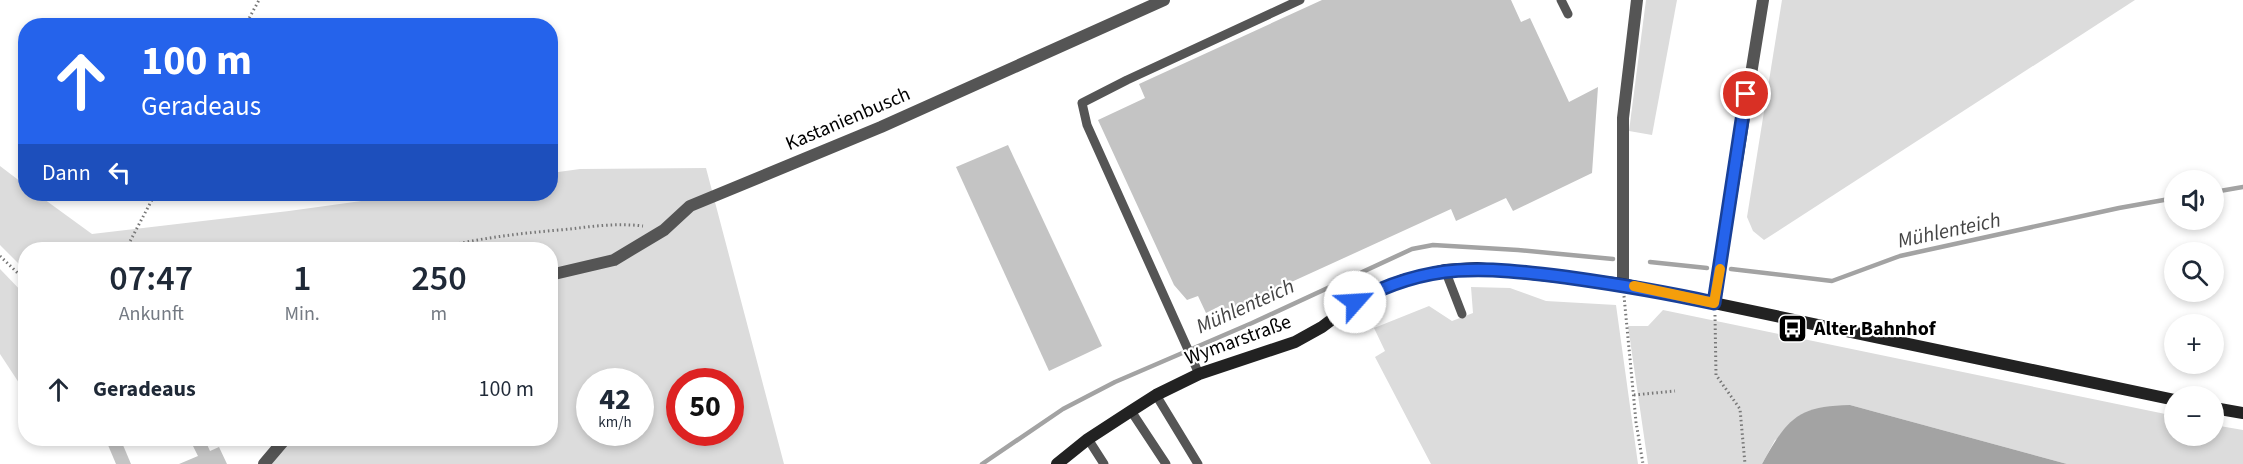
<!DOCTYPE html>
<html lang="de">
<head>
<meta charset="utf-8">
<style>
  body { margin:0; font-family:"Source Sans 3",sans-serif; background:#f6f6f7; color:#1f2937; height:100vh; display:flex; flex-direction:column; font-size:22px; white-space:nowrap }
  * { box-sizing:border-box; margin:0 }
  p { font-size:20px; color:#747a83 }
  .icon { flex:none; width:33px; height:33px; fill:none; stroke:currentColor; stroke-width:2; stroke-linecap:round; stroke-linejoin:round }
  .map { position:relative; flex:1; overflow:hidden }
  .sheet { position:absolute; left:18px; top:242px; width:540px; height:204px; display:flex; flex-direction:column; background:#fff; border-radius:24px; box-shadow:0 3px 9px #0003 }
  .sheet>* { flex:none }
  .top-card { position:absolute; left:18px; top:18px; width:540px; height:183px; border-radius:24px; box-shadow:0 3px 9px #0003; background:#2563eb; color:#fff; overflow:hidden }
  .tools { position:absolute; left:2164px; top:170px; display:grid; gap:12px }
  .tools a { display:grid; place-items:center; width:60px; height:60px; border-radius:50%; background:#fff; box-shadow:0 3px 9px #0003; font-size:30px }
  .speed { position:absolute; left:576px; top:368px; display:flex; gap:12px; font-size:30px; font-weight:700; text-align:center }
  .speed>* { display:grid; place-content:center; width:78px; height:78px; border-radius:50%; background:#fff; box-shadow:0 3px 9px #0003; line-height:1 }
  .speed small { font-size:15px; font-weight:400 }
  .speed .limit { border:9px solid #d22; background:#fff; color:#111 }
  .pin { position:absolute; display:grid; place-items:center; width:51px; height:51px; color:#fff; margin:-26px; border:3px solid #fff; border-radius:50%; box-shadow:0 2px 6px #0007 }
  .me { position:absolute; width:66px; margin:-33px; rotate:64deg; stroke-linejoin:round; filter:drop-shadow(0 0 4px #0008) }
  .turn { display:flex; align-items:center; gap:21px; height:126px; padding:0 24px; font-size:27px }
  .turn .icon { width:78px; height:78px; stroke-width:2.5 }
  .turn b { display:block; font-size:42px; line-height:51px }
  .then { display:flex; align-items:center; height:57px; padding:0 24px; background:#0003; gap:12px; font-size:22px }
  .eta { display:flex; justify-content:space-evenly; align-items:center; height:102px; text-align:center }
  .eta b { font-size:36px; font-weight:600; line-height:42px }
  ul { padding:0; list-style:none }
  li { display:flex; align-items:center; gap:18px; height:90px; padding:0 24px }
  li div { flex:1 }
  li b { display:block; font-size:22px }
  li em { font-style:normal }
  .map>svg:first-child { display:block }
</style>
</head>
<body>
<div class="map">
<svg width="2243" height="464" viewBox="0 0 2243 464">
  <rect width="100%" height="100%" fill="#fff"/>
  <g fill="#dcdcdc" fill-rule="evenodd">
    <polygon points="1646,0 1677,0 1652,135 1629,131"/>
    <polygon points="1782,0 2135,0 1764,240 1753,231 1747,217"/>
    <path d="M0,166L25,185L26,194H37L92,234L289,211L412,194H550L551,173L580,169L706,168L784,464H270L293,438H550V249H26L25,270L0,245ZM590,381H640V432H590ZM680,381H730V432H680Z"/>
    <polygon points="0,269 25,295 25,392 0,354"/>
    <polygon points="1471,287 1510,288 1546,301 1616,305 1638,464 1431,464 1375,357 1385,351 1374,328 1429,306 1452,321 1473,313"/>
    <polygon points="1663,310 2175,416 2175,435 2214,435 2214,425 2243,430 2243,464 2067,464 1850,405 1775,440 1762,464 1648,464 1628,326 1648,326"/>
  </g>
  <path fill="#a3a3a3" d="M1850,405L2067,464H1762C1787,419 1797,406 1850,405Z"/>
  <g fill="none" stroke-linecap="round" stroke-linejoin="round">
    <g stroke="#a3a3a3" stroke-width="4.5">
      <polyline points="2214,192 2243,187"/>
      <polyline points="1650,262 1707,268"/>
      <polyline points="1731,269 1832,281 1900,256 2119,208 2175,198"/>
      <polyline points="982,464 1063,409 1115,382 1252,323 1412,249 1433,245 1518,250 1613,259"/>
    </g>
  </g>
  <g fill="#c4c4c4">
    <polygon points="1322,0 1511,0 1521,22 1530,18 1569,102 1598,87 1592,173 1513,211 1506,198 1456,221 1451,209 1226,312 1222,305 1206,313 1198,296 1187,300 1174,285 1098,120 1145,98 1139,84"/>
    <polygon points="1008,145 1102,346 1049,371 956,167"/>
    <polygon points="105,438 120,438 131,464 116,464"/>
    <polygon points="205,440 210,451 219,447 227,464 179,464 198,456 193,446"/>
  </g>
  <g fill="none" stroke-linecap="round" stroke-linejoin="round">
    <g stroke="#777" stroke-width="3" stroke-dasharray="1.5 3" stroke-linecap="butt">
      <polyline points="245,26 259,0"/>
      <polyline points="126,249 155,194"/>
      <path d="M437,249C481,237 525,233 570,229C594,226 619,223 643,226"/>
      <polyline points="0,256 26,281"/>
      <polyline points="1624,296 1636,422 1643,464"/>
      <polyline points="1715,315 1716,375 1740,409 1745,464"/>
      <polyline points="1634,395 1675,391"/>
    </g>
    <g stroke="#555" stroke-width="9">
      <polyline points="1561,0 1568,14"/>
      <polyline points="1445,270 1462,314"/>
      <polyline points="1199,374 1087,125 1082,103 1127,80 1300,0"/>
      <polyline points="1156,395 1198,464"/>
      <polyline points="1131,411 1166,464"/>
      <polyline points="1088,439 1104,464"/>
    </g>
    <g stroke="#555" stroke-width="12">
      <polyline points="550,275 614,260 664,230 690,206 881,127 1164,0"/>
      <polyline points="1623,284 1623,118 1637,0"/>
      <polyline points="1714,303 1763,0"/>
      <polyline points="264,464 286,438"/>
    </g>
    <g stroke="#222" stroke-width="12">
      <polyline points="2214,408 2243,413"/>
      <polyline points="1057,464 1088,439 1131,411 1156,395 1199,374 1295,342 1322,327 1355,302 1403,280 1445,270 1477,268 1623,284 2175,400"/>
    </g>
  </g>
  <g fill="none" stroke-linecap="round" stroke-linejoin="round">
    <defs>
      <path id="route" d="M1355,302C1429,261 1485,267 1565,277C1615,284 1664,292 1714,303L1746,94"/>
    </defs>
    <use href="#route" stroke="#184099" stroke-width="15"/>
    <use href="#route" stroke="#2563eb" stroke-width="10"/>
    <polyline stroke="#f59e0b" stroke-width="10" points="1634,286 1714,303 1720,269"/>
  </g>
  <defs>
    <symbol id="bus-square" viewBox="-11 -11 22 22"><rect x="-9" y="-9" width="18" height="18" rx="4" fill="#000" stroke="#fff"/><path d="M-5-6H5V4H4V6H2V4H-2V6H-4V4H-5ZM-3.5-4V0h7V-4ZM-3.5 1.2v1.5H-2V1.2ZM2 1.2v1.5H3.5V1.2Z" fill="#fff"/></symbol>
  </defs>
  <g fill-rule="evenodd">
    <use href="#bus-square" x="1776" y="312" width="33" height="33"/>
  </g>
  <g text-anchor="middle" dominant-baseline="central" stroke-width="4.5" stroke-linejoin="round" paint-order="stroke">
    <g font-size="20" fill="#000" stroke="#fff">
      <text transform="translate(848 119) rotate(-23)">Kastanienbusch</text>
      <text transform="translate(1238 340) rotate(-20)">Wymarstraße</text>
    </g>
    <g font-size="20" font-weight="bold" fill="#000" stroke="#fff" text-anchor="start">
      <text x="1814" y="329">Alter Bahnhof</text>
    </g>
    <g font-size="21" font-style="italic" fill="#444" stroke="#fff">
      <text transform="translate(1949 230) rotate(-12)">Mühlenteich</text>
      <text transform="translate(1245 306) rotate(-24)">Mühlenteich</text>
    </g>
  </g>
</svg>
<div class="tools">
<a><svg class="icon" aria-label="sound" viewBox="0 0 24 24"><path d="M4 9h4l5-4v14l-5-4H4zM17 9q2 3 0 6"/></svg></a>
<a><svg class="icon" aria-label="search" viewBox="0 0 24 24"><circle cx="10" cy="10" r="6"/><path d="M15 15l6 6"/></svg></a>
<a>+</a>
<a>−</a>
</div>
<div class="speed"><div>42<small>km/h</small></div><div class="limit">50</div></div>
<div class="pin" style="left:1746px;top:94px;background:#d93025"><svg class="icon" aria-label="arrive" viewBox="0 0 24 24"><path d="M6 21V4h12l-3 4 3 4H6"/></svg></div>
<svg class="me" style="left:1355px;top:302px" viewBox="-20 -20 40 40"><circle r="19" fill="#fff"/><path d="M0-13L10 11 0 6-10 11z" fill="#2563eb"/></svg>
<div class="top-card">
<div class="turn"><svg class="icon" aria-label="ahead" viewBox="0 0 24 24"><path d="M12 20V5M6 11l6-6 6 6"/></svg><div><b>100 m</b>Geradeaus</div></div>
<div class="then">Dann<svg class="icon" aria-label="left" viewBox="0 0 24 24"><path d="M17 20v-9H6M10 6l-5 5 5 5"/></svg></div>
</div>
<section class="sheet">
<div class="eta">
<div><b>07:47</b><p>Ankunft</p></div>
<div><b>1</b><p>Min.</p></div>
<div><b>250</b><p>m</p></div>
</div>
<ul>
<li><svg class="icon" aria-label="ahead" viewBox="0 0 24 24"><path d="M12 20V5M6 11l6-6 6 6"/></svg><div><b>Geradeaus</b></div><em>100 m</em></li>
</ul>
</section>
</div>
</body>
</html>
